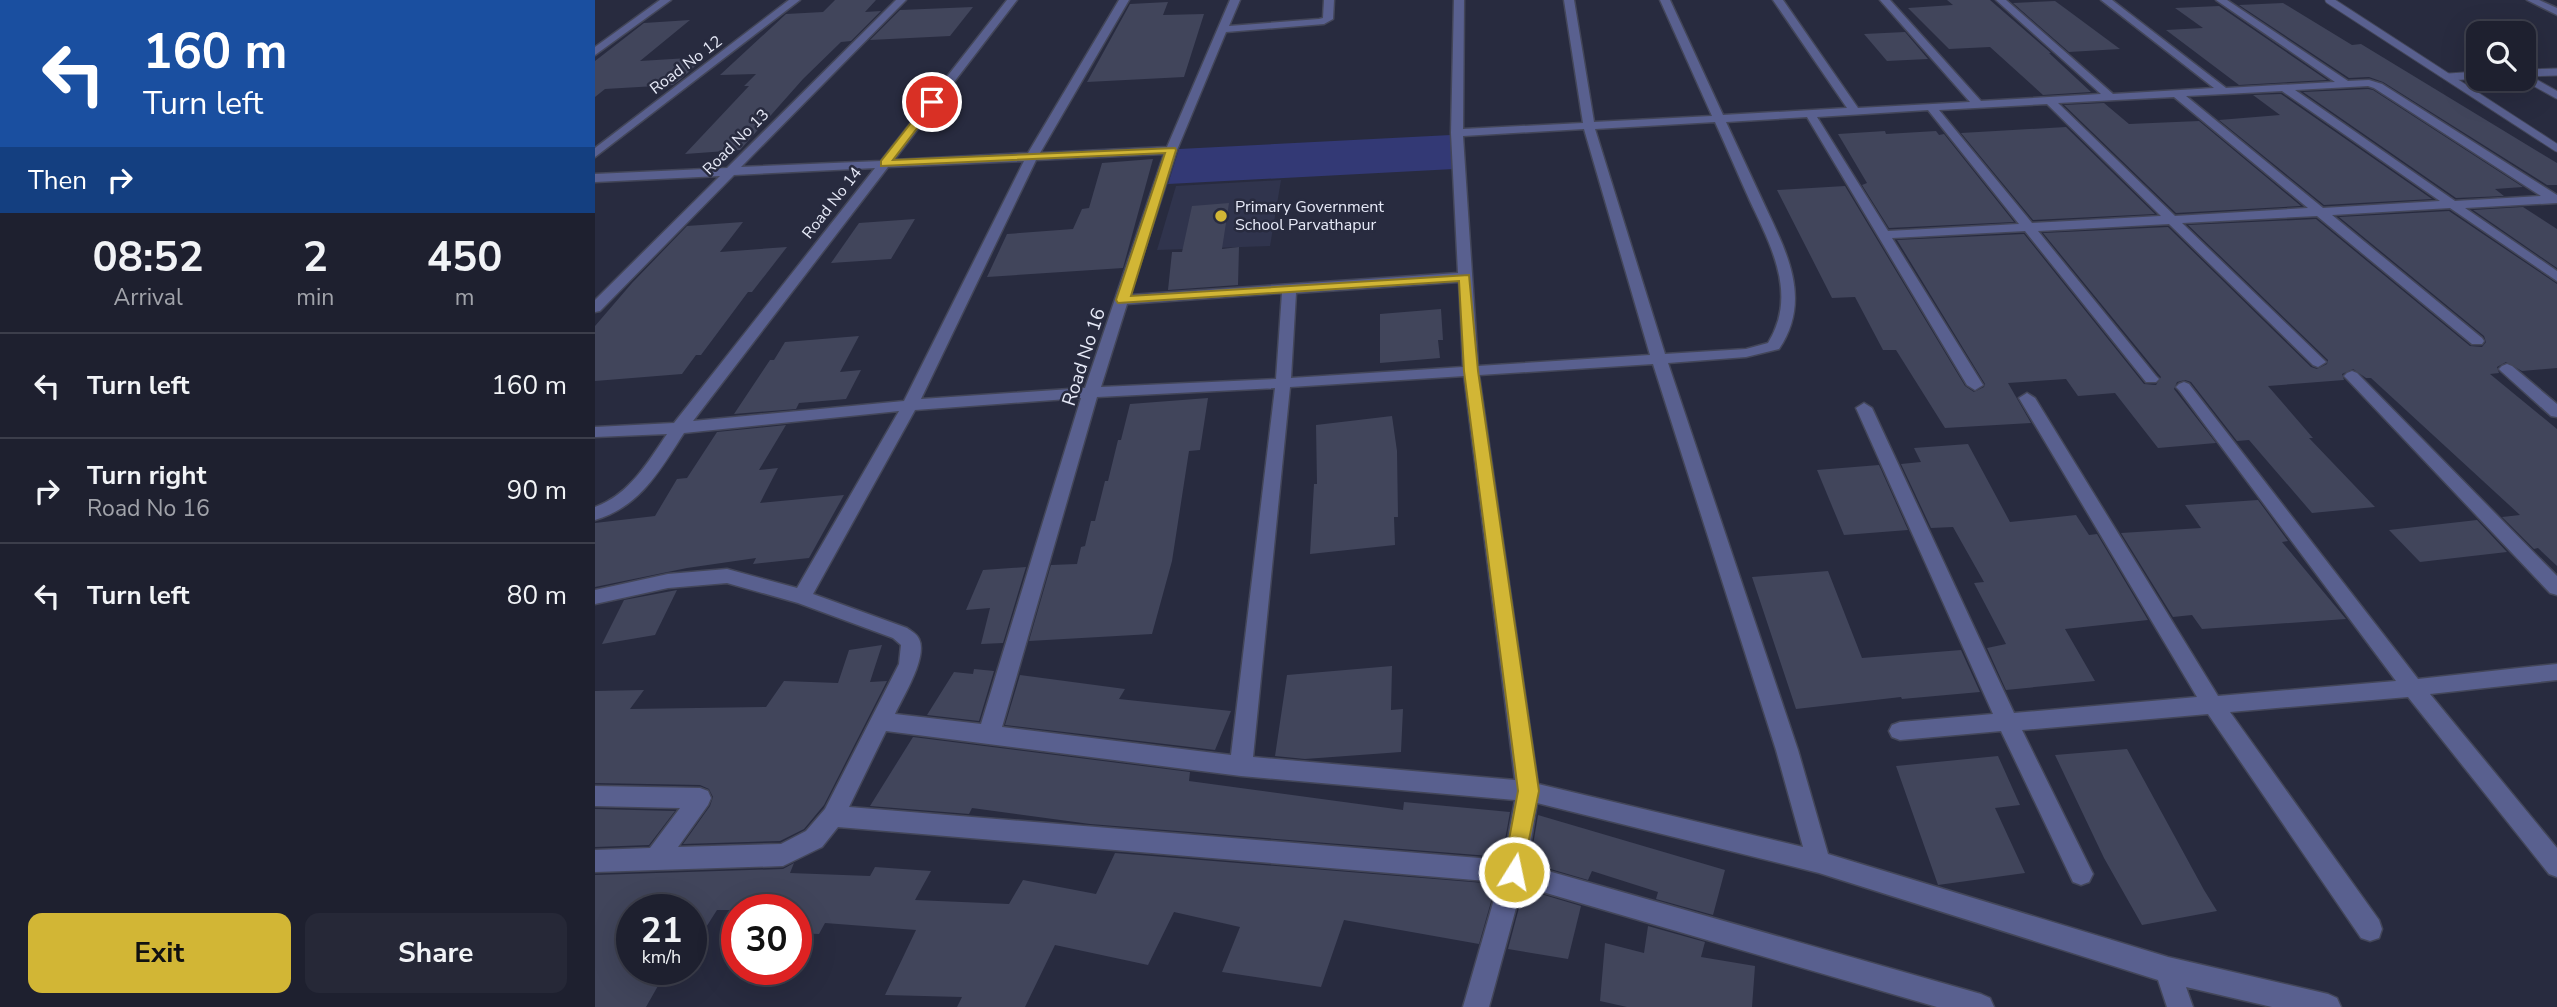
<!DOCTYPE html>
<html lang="en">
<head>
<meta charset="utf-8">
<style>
  body { margin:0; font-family:"Nunito Sans",sans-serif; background:#262837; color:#f1f3f6; height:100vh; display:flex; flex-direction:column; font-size:26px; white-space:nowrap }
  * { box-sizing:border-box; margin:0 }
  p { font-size:23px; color:#a1a3aa }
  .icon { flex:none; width:38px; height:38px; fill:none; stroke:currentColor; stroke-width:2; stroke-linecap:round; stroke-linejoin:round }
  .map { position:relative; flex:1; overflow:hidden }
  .side { display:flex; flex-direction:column; background:#1e202f; width:595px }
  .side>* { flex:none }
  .hud { background:#1a4fa0; color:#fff; overflow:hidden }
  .controls { position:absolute; left:1871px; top:21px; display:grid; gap:14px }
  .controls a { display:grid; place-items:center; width:70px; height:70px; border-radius:14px; background:#1e202f; box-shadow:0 7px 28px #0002,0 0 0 2px #3c3e4b; font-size:35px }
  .speed { position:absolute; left:21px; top:894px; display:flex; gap:14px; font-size:35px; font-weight:700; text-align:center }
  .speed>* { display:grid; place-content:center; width:91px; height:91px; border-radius:50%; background:#1e202f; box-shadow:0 7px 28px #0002,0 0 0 2px #3c3e4b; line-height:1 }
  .speed small { font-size:18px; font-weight:400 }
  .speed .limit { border:10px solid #d22; background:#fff; color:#111 }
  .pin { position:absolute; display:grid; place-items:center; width:60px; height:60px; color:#fff; margin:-30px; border:4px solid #fff; border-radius:50%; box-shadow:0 2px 7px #0007 }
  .me { position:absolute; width:77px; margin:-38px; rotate:10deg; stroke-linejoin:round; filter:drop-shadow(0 0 5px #0008) }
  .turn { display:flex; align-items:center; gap:24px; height:147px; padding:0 28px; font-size:32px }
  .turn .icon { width:91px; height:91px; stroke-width:2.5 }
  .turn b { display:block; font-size:49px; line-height:60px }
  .then { display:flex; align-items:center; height:66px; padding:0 28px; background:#0003; gap:14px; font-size:26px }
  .eta { display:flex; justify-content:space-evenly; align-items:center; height:119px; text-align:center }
  .eta b { font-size:42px; font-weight:700; line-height:49px }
  .button { display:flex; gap:14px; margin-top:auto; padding:14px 28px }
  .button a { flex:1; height:80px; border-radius:14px; background:#d2b635; color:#111; font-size:28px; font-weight:700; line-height:80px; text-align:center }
  .button a+a { background:#262837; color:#f1f3f6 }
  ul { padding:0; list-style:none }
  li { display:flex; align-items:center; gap:21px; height:105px; padding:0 28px; border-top:2px solid #3c3e4b }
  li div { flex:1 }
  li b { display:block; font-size:26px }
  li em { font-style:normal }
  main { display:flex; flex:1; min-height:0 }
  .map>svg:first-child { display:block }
</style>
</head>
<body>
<main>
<section class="side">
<div class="hud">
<div class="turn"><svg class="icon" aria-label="left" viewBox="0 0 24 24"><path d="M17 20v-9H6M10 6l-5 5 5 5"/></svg><div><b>160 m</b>Turn left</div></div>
<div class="then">Then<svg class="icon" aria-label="right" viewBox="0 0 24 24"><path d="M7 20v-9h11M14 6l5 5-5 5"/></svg></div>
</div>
<div class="eta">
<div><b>08:52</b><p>Arrival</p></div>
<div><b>2</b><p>min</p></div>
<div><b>450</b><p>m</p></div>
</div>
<ul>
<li><svg class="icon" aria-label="left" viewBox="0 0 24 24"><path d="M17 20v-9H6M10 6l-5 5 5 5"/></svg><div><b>Turn left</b></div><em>160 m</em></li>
<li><svg class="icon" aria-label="right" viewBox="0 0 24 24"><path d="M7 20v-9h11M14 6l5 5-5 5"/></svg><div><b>Turn right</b><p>Road No 16</p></div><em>90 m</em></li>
<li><svg class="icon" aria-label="left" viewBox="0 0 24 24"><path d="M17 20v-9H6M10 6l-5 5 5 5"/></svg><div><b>Turn left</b></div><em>80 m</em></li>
</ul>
<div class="button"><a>Exit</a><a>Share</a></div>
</section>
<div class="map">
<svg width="1962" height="1007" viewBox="0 0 1962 1007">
  <rect width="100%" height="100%" fill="#282b3f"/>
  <polygon fill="#30344d" points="686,180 675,246 562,250 581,186"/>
  <polygon fill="#333975" points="856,135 859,169 573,184 584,149"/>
  <g fill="#41455b">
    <polygon points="240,0 281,0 270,12 286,11 256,41 246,42 208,79 145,150 90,154 154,86 149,86 161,74 125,75 191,14 228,12"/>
    <polygon points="1352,0 1395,0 1456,53 1454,53 1496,92 1448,95 1395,47 1354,49 1313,8 1358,5"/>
    <polygon points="1460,1 1471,9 1525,49 1474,52 1418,3"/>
    <polygon points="573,2 568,15 609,14 589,77 492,82 535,4"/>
    <polygon points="1688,3 1757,45 1766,44 1962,163 1962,185 1952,185 1788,82 1774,77 1754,78 1644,5"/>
    <polygon points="1624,6 1732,80 1644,85 1571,30 1608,28 1580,8"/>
    <polygon points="378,7 355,36 275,40 305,10"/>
    <polygon points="95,20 45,61 110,57 85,80 78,85 10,89 0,97 0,61 49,23"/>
    <polygon points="1310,32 1333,59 1292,61 1269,34"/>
    <polygon points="1773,89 1778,90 1928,187 1900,189 1909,196 1861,198 1708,92"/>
    <polygon points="1686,94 1837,199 1729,205 1624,120 1685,115 1658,95"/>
    <polygon points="1509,103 1534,124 1604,121 1706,206 1581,213 1469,105"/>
    <polygon points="1471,127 1560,214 1438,220 1366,133"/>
    <polygon points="1290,131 1291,134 1341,131 1344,135 1349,134 1419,222 1294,228 1267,185 1272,183 1243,134"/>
    <polygon points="558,159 528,268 392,277 412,234 478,229 487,209 494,208 507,163"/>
    <polygon points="1250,186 1370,386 1379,392 1389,387 1390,384 1302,240 1429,234 1549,384 1561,385 1566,377 1448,233 1573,227 1716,367 1722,369 1732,364 1733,360 1593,225 1721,219 1875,346 1887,347 1891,342 1889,336 1744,217 1854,211 1962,284 1962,368 1927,371 1911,362 1902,367 1904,373 1895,374 1962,429 1962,566 1943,548 1939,549 1907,517 1925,515 1776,378 1771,378 1758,369 1747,374 1749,380 1673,386 1718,438 1714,438 1780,507 1717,513 1654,440 1642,441 1596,382 1590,380 1582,382 1579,389 1621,443 1563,448 1520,393 1483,396 1471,379 1413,383 1436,423 1350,428 1301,350 1288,350 1260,297 1237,298 1182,190"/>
    <polygon points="634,203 627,249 644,247 643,285 573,290 577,252 587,252 597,206"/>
    <polygon points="1928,207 1962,229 1962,268 1878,210"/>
    <polygon points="320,219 296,259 236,263 264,223"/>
    <polygon points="148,222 125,252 192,247 157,292 153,292 106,355 101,355 87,374 0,381 0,326 37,283 92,226"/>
    <polygon points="846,309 848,340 843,340 845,358 785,363 785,314"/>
    <polygon points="264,336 245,372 266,370 251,399 204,403 201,409 139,414 175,360 179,360 190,342"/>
    <polygon points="613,398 605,450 594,451 577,561 557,634 434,641 456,565 482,564 486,547 490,546 496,521 500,521 510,481 513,481 523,440 526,440 535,404"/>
    <polygon points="797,416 802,451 803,517 799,517 800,545 715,554 719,484 722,484 721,425"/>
    <polygon points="191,425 164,470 183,468 165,503 249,495 214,558 158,564 161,558 92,568 0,587 0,523 60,516 82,479 92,478 122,432"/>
    <polygon points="1373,444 1415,522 1481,515 1494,535 1502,534 1553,620 1470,629 1500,681 1411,690 1392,648 1411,644 1379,583 1389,582 1358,527 1336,528 1306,464 1326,462 1319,448"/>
    <polygon points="1284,465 1313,530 1249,535 1222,470"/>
    <polygon points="1663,500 1693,541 1687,542 1751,619 1607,629 1597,615 1578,617 1526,533 1606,528 1590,505"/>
    <polygon points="1882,520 1912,552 1825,562 1794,530"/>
    <polygon points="431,567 408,643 386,644 395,608 371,610 388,570"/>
    <polygon points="1233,571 1267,658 1366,650 1385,692 1307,699 1306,697 1201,709 1157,577"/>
    <polygon points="82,590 60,635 7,644 29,600"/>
    <polygon points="287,645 275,682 292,681 229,805 209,829 185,841 88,844 115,806 118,797 114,789 105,785 0,783 0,691 49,690 35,709 171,707 189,681 243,683 254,650"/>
    <polygon points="797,666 796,710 808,709 806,752 710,759 680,756 692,675"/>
    <polygon points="379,669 399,671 384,721 332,715 359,672 378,674"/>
    <polygon points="425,675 530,689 524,699 636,711 620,750 410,725"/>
    <polygon points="318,737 595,772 594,781 808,810 809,802 915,812 907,857 495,824 377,808 374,814 275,806"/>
    <polygon points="1532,749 1609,890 1622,911 1547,925 1509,858 1460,755"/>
    <polygon points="1403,756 1425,805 1400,808 1430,873 1343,885 1301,766"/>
    <polygon points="0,809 80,811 54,845 0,847"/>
    <polygon points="943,815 1130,870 1118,915 1061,899 1063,892 997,871 993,880 935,863"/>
    <polygon points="520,853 901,884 884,944 749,920 726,987 627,972 645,927 579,912 553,965 460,945 430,1007 362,1007 367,997 290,995 321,930 230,923 224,934 201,933 201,910 122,910 96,951 96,910 37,910 37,970 72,970 51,1007 0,1007 0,875 188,869 199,863 195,873 275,876 280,867 336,871 320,900 414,904 428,880 501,894"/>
    <polygon points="929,889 986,906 973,959 913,949"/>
    <polygon points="1053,926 1110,942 1106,957 1160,966 1157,1007 1032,1007 1005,1001 1010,943 1049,953"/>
  </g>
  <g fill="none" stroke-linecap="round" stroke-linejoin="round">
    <defs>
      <g id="service">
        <polyline points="1734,0 1962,148"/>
        <polyline points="1928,73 1962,72"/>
        <polyline points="1928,76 1962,95"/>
        <polyline points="1854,77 1883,75"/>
      </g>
      <g id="minor">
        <polygon points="65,0 76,0 0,55 0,47"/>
        <polygon points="194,0 205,0 0,157 0,148"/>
        <path d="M301,0H311L146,167L286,161L412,0H422L299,160L433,153L524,0H534L445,153L572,147L635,0H645L634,26L724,19L728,18L729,0H739L738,19L729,24L631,32L582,150L535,295L863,273L856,133L859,0H869L868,129L988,123L969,0H979L999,122L1117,116L1065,0H1075L1128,115L1252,108L1178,0H1188L1263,108L1375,102L1285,0H1295L1386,101L1506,94L1401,0H1411L1518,94L1619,88L1506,0H1517L1631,88L1740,82L1621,0H1632L1753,81L1774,80L1787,84L1962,195V203L1870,208L1962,271V281L1855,208L1737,215L1887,338L1889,341L1887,344H1877L1722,216L1587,223L1728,359L1731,362L1723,367L1718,365L1574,224L1443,231L1561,376L1564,379L1561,382H1551L1430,231L1297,238L1388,385L1380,390L1372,385L1212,117L1131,122C1144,150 1157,178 1170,206C1192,253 1217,300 1184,349L1151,357L1073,363L1203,750L1233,854L1573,957L1733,994L1742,998L1746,1007H1677L1591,987L1598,1007H1572L1563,980L1224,873L942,803L932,865L1386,994L1395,998L1399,1007H1342L927,886L894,1007H868L904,882L243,827L227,847L188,866L0,872V850L55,848L85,808L0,806V786L105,788L113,791L116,798L113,805L83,847L186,844L211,831L230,809L304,664L306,645L298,638L203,603L132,583L73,588L0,604V590L73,574L132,569L202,588L304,411L89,433C65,470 45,507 0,520V507C34,495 53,462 72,434L0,437V427L79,423L280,168L139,175L5,311L0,312V300L125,176L0,182V174L132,168ZM1773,86L1779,88L1946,196L1860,201L1700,90ZM1687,91L1845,201L1728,208L1591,96ZM1579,97L1713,208L1580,216L1463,103ZM1452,104L1566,216L1437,223L1344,110ZM1333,110L1424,224L1293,231L1222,117ZM1120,122C1132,148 1143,175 1155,201C1176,246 1203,295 1173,343L1151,349L1070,354L1000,129ZM989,129L1055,355L883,366L868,136ZM569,154L490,388L326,399L441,160ZM429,161L309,401L98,421L293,167ZM864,282L868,367L696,378L701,293ZM687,293L681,379L506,387L532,304ZM1058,364L1181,750L1208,847L943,784L884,375ZM869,376L920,780L658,757L695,387ZM680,388L636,755L407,727L502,397ZM486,398L386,724L300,714C308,697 333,657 324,639C322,634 316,631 312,628L218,594L320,410ZM291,731L646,776L920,800L909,860L254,807Z"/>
        <polygon points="1912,364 1917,366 1962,404 1962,417 1956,416 1907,372 1904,369 1907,366"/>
        <polygon points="1757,371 1762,373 1962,576 1962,595 1955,593 1752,379 1749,376 1752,373"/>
        <polygon points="1589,382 1594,384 1823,679 1962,664 1962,680 1835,694 1962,848 1962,877 1954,874 1813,697 1635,712 1784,920 1787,929 1784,938 1775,941 1766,938 1613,714 1427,730 1498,874 1494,882 1486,885 1478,882 1406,731 1305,740 1297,737 1294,731 1297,725 1305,722 1398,714 1261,408 1269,403 1277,408 1419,713 1602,697 1424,398 1432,393 1440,398 1623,696 1801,681 1584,390 1581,387 1584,384"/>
      </g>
      <polygon id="tertiary" points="1932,0 1944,0 1962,8 1962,15"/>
    </defs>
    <use href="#service" stroke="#434659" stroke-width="9"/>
    <use href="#minor" stroke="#434659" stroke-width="3"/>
    <use href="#tertiary" stroke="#434659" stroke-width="3"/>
    <use href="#service" stroke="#59608f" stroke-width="7"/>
    <use href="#minor" fill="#59608f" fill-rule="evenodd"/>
    <use href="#tertiary" fill="#59608f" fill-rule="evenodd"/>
  </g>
  <polygon fill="#d2b635" stroke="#887622" stroke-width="2" points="337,99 342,102 298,160 580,148 581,150 536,296 874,275 883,371 944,791 926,879 919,882 911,879 908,872 923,791 869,371 864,281 523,303 521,300 570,153 286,166 286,161 334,100"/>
  <circle fill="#d2b635" stroke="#282b3f" stroke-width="2.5" cx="626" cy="216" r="7"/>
  <g text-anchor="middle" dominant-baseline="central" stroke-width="5" stroke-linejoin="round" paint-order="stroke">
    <g font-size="16" fill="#e6e9f7" stroke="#282b3f">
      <text transform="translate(91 65) rotate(-37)">Road No 12</text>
      <text transform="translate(141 142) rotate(-45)">Road No 13</text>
      <text transform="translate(237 203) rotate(-52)">Road No 14</text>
    </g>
    <g font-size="16" fill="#e6e9f7" stroke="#282b3f" text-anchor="start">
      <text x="640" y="207">Primary Government<tspan x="640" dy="18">School Parvathapur</tspan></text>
    </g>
    <g font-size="19" fill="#e6e9f7" stroke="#282b3f">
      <text transform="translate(489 357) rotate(-72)">Road No 16</text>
    </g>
  </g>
</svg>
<div class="controls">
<a><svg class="icon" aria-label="search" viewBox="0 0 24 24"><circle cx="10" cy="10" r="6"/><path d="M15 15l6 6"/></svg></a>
</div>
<div class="speed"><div>21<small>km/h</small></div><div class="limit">30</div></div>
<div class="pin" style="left:337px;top:102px;background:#d93025"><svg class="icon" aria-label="arrive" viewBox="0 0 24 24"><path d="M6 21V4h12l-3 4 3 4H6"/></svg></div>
<svg class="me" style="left:919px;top:872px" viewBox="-20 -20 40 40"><circle r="17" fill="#d2b635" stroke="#fff" stroke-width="3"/><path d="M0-11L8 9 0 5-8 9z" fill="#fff"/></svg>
</div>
</main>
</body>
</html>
